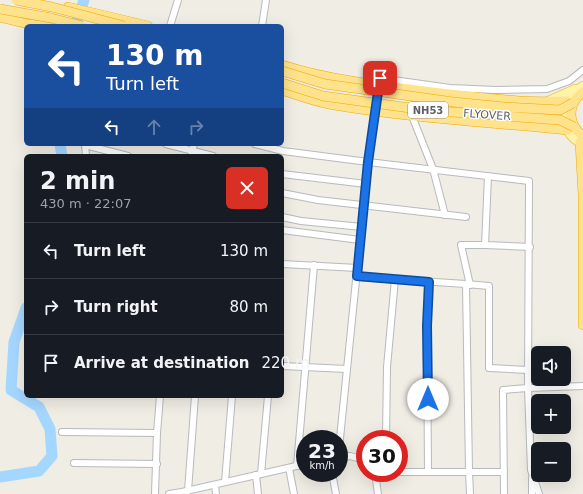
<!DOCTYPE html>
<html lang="en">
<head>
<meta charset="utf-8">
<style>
  body { margin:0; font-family:"DejaVu Sans",sans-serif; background:#20242c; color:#f1f3f6; height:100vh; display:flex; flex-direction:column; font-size:15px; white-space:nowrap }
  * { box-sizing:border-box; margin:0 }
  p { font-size:13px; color:#9ea1a6 }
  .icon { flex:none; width:22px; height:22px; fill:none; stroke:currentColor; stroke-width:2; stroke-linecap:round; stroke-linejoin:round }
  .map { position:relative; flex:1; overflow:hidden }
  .panel { position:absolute; left:24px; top:154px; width:260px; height:244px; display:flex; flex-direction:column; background:#171b24; border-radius:6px; box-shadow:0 4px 16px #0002 }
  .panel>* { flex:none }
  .banner { position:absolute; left:24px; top:24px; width:260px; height:122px; border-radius:6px; box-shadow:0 4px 16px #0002; background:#1a4fa0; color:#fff; overflow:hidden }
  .controls { position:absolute; left:531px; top:346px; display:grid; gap:8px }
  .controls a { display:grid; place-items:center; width:40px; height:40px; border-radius:6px; background:#171b24; box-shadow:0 4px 16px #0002; font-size:20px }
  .speed { position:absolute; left:296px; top:430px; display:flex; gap:8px; font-size:20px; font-weight:700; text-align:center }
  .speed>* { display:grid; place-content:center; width:52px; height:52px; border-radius:50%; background:#171b24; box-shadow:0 4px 16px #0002; line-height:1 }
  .speed small { font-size:10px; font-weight:400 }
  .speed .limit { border:6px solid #d22; background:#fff; color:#111 }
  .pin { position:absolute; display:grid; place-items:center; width:34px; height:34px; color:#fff; margin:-17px; border-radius:8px; box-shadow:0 2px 6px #0006 }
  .me { position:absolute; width:44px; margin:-22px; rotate:0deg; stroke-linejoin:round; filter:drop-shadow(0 0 3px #0008) }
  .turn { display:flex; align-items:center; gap:14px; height:84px; padding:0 16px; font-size:18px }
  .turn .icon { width:52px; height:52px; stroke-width:2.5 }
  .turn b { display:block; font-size:28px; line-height:34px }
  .lanes { display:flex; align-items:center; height:38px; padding:0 16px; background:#0003; justify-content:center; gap:20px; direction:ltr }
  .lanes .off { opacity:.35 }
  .round { display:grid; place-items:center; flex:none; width:42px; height:42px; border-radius:6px; background:#20242c }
  .head { display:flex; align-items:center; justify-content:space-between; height:68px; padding:0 16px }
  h1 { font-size:24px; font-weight:600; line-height:30px }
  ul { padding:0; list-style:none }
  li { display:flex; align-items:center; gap:12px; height:56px; padding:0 16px; border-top:1px solid #363941 }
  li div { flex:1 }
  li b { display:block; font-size:15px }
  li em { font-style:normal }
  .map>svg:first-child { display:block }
</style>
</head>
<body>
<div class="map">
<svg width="583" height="494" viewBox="0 0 583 494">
  <rect width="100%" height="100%" fill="#efede4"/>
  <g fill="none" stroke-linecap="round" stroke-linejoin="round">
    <g stroke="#a4d7ff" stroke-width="11">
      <polyline points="75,26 84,0"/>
      <polyline points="60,144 62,156"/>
      <polyline points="0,477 39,471 52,456 50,429 39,407 11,390 14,342 26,308"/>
    </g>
    <defs>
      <g id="minor">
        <polyline points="170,26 178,0"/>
        <polyline points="262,26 266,0"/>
        <polyline points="376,107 379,78 450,88 496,90 547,89 569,81 583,70"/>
        <polyline points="410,116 412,116 433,169 445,215"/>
        <polyline points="85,144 86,156"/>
        <polyline points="166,144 213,156"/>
        <polyline points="255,144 283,151 368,162 376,110 378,111"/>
        <polyline points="85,145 128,156"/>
        <polyline points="191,156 194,144"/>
        <polyline points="282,174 366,184"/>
        <polyline points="488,176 485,245 530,247"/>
        <polyline points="282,193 318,200 466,217"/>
        <polyline points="282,217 301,221 362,227"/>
        <polyline points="282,230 360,240"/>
        <polyline points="282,264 358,268"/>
        <polyline points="357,277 466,284 469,472 399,472"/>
        <polyline points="466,284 489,286 489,368 528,370"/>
        <polyline points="470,285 461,245 485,245"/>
        <polyline points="282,366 347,369"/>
        <polyline points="62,432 157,433"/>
        <polyline points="386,439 387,367 395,279"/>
        <polyline points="339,448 368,162 529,181 528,388 503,390 504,494"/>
        <polyline points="339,457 350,456 365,460"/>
        <polyline points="74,463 157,464"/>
        <polyline points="297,466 314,265"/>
        <polyline points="289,468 294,494"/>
        <polyline points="428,472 427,326 429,282"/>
        <polyline points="332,473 336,494"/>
        <polyline points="375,473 378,494"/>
        <polyline points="261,474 268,396"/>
        <polyline points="256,475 258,494"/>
        <polyline points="225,482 232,396"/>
        <polyline points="215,485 216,494"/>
        <polyline points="188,491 195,396"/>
        <polyline points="155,494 157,433 160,396"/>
        <polyline points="169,494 182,492 305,464"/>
        <polyline points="470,494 469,472 504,472"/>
        <polyline points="532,494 532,478"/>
        <polyline points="539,494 531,470 528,388 583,386"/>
      </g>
      <g id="major">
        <path d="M583,86C561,99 556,133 583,144"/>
        <polyline points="548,101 575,89"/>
      </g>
      <g id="highway">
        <polyline points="68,7 148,26"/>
        <polyline points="0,17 28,24 48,26"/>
        <path d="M282,65C336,82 393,87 449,94C489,98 527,104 567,101"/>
        <path d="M282,90C297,95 313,101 329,104C408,118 489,122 568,130"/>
        <path d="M583,92C567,104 567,124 583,136"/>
        <polyline points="580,142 583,195 583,325"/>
      </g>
    </defs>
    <use href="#minor" stroke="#b7babe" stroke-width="8"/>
    <use href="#major" stroke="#f3c959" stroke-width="10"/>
    <use href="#highway" stroke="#f3a900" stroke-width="10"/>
    <use href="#minor" stroke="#fff" stroke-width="6"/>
    <use href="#major" stroke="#fff2a9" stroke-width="8"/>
    <use href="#highway" stroke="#fee28c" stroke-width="9"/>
    <defs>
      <g id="highway-bridge">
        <polyline points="16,0 52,7 124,26"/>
        <polyline points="0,9 51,18 82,26"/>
        <polyline points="282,71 325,84 453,102 504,107 560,110 573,103"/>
        <polyline points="282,83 323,96 425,110 560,120 574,127"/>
      </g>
    </defs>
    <use href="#highway-bridge" stroke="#f3a900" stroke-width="10" stroke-linecap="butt"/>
    <use href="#highway-bridge" stroke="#fee28c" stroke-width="9"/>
  </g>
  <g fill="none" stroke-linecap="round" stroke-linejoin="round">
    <defs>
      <polyline id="route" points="380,78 368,162 357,276 429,282 427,326 428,399"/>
    </defs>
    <use href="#route" stroke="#114b97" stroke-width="10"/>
    <use href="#route" stroke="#1a73e8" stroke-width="7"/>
  </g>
  <g text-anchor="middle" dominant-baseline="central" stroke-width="3" stroke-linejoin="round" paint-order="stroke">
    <rect fill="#fff" stroke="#8d9093" stroke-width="1" x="408" y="102" width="40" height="16" rx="3"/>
    <g font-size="10" font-weight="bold" fill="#5c6065">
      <text x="428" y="110">NH53</text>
    </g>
    <g font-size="11" fill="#5c6065" stroke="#fff">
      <text transform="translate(487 115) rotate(4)">FLYOVER</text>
    </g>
  </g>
</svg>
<div class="controls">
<a><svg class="icon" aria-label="sound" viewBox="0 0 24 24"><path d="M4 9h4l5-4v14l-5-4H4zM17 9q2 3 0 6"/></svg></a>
<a>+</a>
<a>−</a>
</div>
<div class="speed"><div>23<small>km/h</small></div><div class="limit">30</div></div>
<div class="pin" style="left:380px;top:78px;background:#d93025"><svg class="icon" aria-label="arrive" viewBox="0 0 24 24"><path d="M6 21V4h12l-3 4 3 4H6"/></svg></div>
<svg class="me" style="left:428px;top:399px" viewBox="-20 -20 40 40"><circle r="19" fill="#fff"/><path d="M0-13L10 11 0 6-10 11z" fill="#1a73e8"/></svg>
<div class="banner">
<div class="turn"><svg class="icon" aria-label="left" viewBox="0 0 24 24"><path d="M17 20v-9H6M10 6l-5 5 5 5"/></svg><div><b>130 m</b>Turn left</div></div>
<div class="lanes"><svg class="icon" aria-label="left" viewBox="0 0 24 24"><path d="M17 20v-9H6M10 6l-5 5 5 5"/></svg><svg class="icon off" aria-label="ahead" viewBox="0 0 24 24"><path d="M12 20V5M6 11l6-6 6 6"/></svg><svg class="icon off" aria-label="right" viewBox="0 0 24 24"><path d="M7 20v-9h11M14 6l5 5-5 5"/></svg></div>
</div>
<section class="panel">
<div class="head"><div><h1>2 min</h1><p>430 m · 22:07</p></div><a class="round" style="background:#d93025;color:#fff"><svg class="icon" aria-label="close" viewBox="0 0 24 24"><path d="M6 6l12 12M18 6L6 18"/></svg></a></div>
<ul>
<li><svg class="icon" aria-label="left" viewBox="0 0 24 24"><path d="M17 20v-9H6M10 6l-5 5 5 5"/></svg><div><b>Turn left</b></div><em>130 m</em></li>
<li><svg class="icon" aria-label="right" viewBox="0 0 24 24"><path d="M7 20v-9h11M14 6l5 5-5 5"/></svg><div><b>Turn right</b></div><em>80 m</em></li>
<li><svg class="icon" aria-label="arrive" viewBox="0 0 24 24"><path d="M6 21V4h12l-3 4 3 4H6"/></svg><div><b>Arrive at destination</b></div><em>220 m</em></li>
</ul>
</section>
</div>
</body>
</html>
